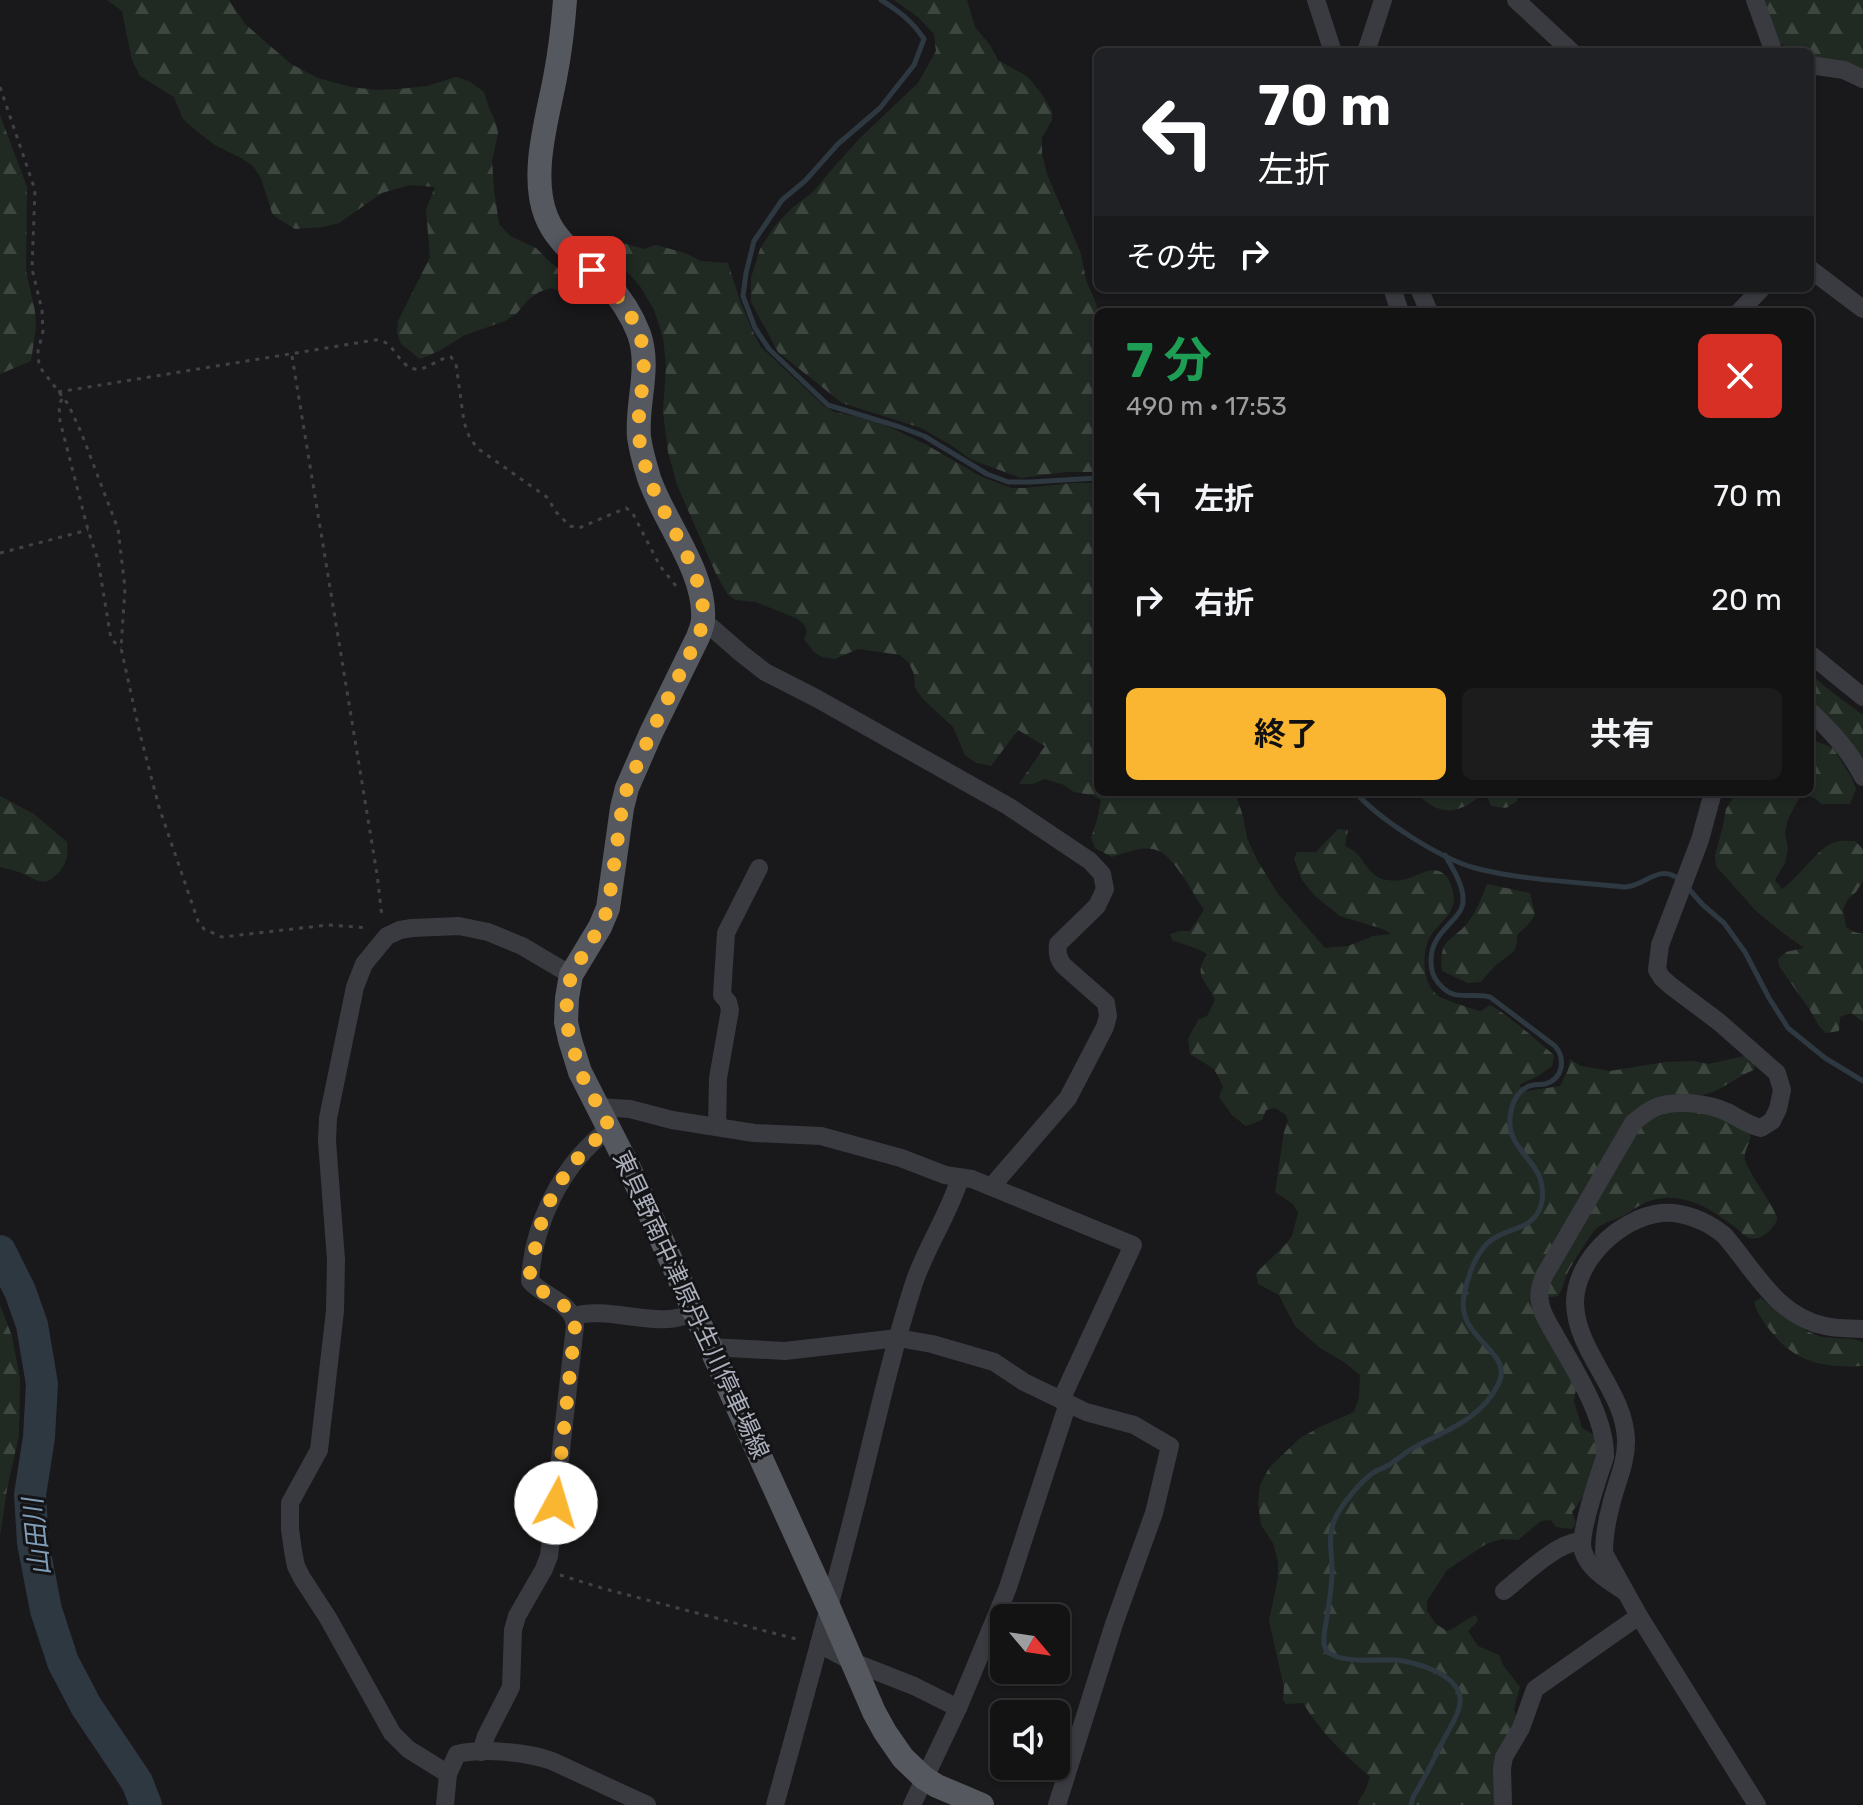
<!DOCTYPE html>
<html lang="ja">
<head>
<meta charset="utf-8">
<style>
  body { margin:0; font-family:Rubik,"Noto Sans JP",sans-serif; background:#1c1c1d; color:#f1f3f6; height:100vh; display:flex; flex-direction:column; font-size:30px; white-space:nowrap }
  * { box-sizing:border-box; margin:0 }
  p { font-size:26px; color:#9d9ea0 }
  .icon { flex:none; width:44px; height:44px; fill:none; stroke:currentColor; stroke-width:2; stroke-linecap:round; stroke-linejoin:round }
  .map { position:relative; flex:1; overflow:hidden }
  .drawer { position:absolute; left:1094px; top:308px; width:720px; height:488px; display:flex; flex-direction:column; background:#131314; border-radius:12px; box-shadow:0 2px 6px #0004,0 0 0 2px #323234 }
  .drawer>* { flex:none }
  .banner { position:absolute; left:1094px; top:48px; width:720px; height:244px; border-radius:12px; box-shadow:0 2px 6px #0004,0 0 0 2px #323234; background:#202124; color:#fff; overflow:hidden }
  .needle { width:52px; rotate:119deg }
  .fabs { position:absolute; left:990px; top:1604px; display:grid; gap:16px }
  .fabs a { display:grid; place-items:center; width:80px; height:80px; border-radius:12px; background:#131314; box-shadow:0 2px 6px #0004,0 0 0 2px #323234; font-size:40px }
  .pin { position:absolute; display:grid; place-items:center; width:68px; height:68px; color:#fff; margin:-34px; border-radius:16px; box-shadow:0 4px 12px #0006 }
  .me { position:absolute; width:88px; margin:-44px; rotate:6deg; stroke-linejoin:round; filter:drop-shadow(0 0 6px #0008) }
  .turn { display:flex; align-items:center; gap:28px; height:168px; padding:0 32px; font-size:36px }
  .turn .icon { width:104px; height:104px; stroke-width:2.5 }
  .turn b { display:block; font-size:56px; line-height:68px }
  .then { display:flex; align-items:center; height:76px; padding:0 32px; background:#0003; gap:16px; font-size:30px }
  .round { display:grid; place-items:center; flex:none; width:84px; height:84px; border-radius:12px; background:#1c1c1d }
  .overview { display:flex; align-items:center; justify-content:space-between; height:136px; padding:0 32px }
  h1 { font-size:48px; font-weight:700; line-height:60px; color:#1e9e55 }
  .primary-button { display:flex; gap:16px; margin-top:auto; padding:16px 32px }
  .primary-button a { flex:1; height:92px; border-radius:12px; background:#fbb631; color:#111; font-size:32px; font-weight:700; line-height:92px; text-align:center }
  .primary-button a+a { background:#1c1c1d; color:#f1f3f6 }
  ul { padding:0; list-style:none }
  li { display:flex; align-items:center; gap:24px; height:104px; padding:0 32px }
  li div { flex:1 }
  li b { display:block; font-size:30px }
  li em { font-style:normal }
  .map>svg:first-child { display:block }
</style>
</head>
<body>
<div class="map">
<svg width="1863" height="1805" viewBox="0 0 1863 1805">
  <defs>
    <pattern id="forest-firs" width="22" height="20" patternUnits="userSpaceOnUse" patternTransform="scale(2)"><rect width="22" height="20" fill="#202a22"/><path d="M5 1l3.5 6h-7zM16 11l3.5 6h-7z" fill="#3e4640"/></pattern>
  </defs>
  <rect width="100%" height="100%" fill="#19191b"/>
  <g fill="url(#forest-firs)">
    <polygon points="107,0 229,0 245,24 291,64 318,78 351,87 377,90 399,89 427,86 456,77 469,81 484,92 489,108 495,120 498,133 492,161 494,189 499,224 510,236 536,248 551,263 588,290 585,297 577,296 551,288 539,292 528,300 517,313 505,321 465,335 439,351 420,359 401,344 397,333 398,321 430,257 426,210 435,187 410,185 382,193 339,223 323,227 295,229 277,218 272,213 261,178 253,166 241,158 215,145 199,133 183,119 174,97 140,76 132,60 122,11"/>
    <polygon points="894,0 967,0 975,27 990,45 998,60 1028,77 1041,93 1052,111 1052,120 1042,138 1042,154 1047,174 1081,254 1086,280 1096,303 1098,313 1098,472 1067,472 1021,478 970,459 952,446 921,428 842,403 778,352 751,302 751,278 760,249 774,227 792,208 813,192 833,168 860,138 918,83 936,51 934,34 918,17"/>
    <polygon points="1764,0 1863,0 1863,73 1842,65 1810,56 1810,52 1792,52 1779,42"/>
    <polygon points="0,115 27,187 26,271 35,311 36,327 31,361 0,374"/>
    <path d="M616,241L644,249L656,245L685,253L701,261L728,263L739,298L752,330L761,347L824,406L835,412L871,420L896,430L925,444L980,476L1011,488H1025L1073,483H1098V792H1235L1243,816L1247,838L1257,860L1278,894L1325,948L1348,946L1373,936L1391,934L1383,929L1340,916L1315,896L1302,880L1294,859L1297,852H1316L1338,829L1348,830L1345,846C1351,849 1356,852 1360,857C1367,867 1374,879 1387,880C1392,881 1401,881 1406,879C1419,876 1434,863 1446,876C1451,882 1456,898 1453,905C1450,916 1438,925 1431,935C1421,952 1421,985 1440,997C1448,1001 1472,1009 1481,1011L1490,1005C1514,1019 1533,1038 1554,1055L1552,1066L1540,1075L1519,1085L1527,1091L1560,1086L1568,1070L1570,1059L1581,1066L1610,1071L1665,1062L1693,1061L1709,1064L1744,1056L1748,1057L1755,1065L1754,1070C1737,1076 1724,1089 1707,1094C1693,1098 1670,1098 1655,1101L1538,1275L1576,1388L1574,1401L1582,1428L1598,1437C1602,1461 1587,1495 1572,1512L1576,1523L1572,1529L1556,1527L1551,1520L1541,1521L1518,1540L1502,1539L1486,1544L1447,1570L1427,1601V1611L1436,1624L1447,1631C1458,1627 1465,1619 1476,1615L1478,1621L1468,1631L1478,1646L1499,1655L1503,1665L1520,1687L1514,1709L1518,1723L1499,1805H1359L1358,1802L1366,1789L1370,1777C1344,1754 1321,1733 1303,1703L1286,1704L1283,1700L1284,1687L1269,1621L1278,1578V1561L1273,1543L1261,1525L1258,1503L1260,1485L1269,1468L1300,1438L1320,1427L1354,1412L1359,1398L1360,1375L1344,1362L1320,1348L1295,1326L1279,1295L1258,1284L1256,1273L1286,1244L1292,1236L1298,1213L1293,1204L1275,1192L1284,1132L1288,1121L1286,1115L1275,1108L1266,1110L1262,1120L1246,1126L1232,1115L1219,1097L1223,1086L1214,1069L1190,1054L1188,1039L1198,1020L1207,1016L1215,1000C1207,980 1192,977 1207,954C1196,947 1184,945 1172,940L1170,934L1180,931H1190L1204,910C1193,894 1174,855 1156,850C1142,845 1125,853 1112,857L1095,848L1091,838L1097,820L1101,800L1092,795L1074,792L1064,785L1045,779L1032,784H1019L1045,746L1018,730L991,766L974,762L965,755L953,727L924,700L915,688L914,674L909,663L900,655L858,649L835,659L822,657L814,652L804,639L807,632L804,624L796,618L756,602L736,600L728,595L717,576L677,485L668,452L663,412L666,366L663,337L654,310L640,286L611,254L612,243Z"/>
    <polygon points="1810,673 1824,686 1863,715 1863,763 1842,734 1810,702"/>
    <path d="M1810,739L1833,748L1852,778L1856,789L1850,804H1822L1814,798L1801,794L1788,819L1785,833L1788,849L1785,863L1775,880L1782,889C1799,878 1817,848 1835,842C1840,840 1849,841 1855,841L1863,849V881L1856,892L1848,899L1843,909L1846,927L1854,932L1863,934V1022L1851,1013L1840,1017L1839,1031L1826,1033L1819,1026L1810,1010L1779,966L1778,959L1786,952L1804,948L1783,933L1756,911L1716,866L1715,855L1723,826L1726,809L1737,792H1810Z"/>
    <path d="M1416,792H1518L1517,801L1506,808L1491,806L1486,794C1478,797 1471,804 1463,807C1445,816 1428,806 1416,792Z"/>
    <path d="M0,796L34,814L67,842C68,855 68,861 59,872C43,890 37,879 19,872C13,870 6,869 0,867Z"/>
    <path d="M1487,884L1530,893L1535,915L1528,925L1517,935C1517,952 1513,952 1500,962C1493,967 1487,975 1481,982L1468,983L1442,971C1438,937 1453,942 1469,921C1477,910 1482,897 1487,884Z"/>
    <path d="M1665,1110H1703L1748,1130L1751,1137C1749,1144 1743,1153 1745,1160C1749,1174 1778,1212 1777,1219C1775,1229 1759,1242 1749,1238C1744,1236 1739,1230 1735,1227C1712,1211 1693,1196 1663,1198C1648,1199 1637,1207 1625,1215C1616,1220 1604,1222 1597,1228C1592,1232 1570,1267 1567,1274C1564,1281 1563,1289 1558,1296L1551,1297L1546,1296L1552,1275L1639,1125Z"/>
    <path d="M1761,1298C1779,1312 1798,1329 1819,1336C1833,1340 1849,1336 1863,1342V1366C1824,1368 1794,1363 1769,1329C1763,1321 1757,1313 1754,1302Z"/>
    <polygon points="0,1305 12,1336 20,1378 19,1436 7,1489 0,1536"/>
  </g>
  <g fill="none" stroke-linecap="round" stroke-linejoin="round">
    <g stroke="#2e3840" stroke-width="5">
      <path d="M881,0C899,11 912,21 924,39L914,65L880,108L838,144L805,181L782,200L754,241L746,273L743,296L755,328L769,349L828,405L900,427L924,436L987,474L1008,482H1031L1098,478"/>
      <path d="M1355,792C1380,820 1439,858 1475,868C1520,880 1577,882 1624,887C1646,887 1658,862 1680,880"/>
      <polyline points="1687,887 1703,905 1724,923 1745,952 1769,998 1788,1028 1825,1058 1863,1081"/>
      <path d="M1411,1805L1413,1797C1425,1778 1435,1757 1445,1737C1450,1727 1459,1715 1460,1703C1463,1675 1415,1661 1394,1660C1372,1659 1346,1664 1327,1652L1324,1645V1635C1327,1616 1331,1595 1332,1575C1333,1557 1327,1539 1334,1521C1340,1506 1362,1479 1376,1471C1382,1468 1387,1467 1392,1463C1401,1457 1408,1450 1417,1446C1448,1430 1481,1418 1498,1385C1516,1350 1456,1341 1464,1296C1467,1278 1475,1254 1489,1242C1506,1227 1534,1231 1541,1205C1543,1198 1543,1189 1541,1181C1536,1163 1519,1153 1512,1135C1507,1120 1511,1095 1527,1087C1532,1084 1539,1085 1545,1084C1563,1079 1566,1059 1555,1046L1490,997C1478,993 1465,998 1453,994C1446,992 1438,984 1435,978C1431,972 1431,966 1431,960C1431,930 1463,920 1463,901C1464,885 1452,868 1445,855"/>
    </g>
    <polyline stroke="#2e3840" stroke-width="32" points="0,1251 20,1291 32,1325 42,1384 39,1437 30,1495 33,1543 46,1610 63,1662 86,1706 137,1782 146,1805"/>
    <g stroke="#404248" stroke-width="3" stroke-dasharray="4 6" stroke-linecap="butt">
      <polyline points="0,87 35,190 32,269 42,310 43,331 38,351 39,366 68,404 81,432 118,529 125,588 121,648 140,734 159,807 198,921 204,929 222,937 328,925 369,928"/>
      <polyline points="292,356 377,874 382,917"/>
      <path d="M58,392L375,340C395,339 397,366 415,369C427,371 439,357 451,357L456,364L464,422L469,436L477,448L548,498L555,511L570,526L579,528L626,508L632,512L660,566L676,586"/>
      <polyline points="62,399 59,405 60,421 88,530 98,560 111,639 121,648"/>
      <polyline points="0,553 88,530"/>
      <polyline points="560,1575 605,1589 800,1640"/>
    </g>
    <g stroke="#3a3b41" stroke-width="18">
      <polyline points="1316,0 1333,52"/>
      <polyline points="1516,0 1572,52"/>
      <polyline points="1755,0 1772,47 1772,52"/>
      <polyline points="1366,52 1383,0"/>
      <polyline points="1810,65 1844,70 1863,79"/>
      <polyline points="1810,269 1863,309"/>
      <polyline points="1392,288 1400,312"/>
      <polyline points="1419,288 1429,312"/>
      <polyline points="1739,312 1762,288"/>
      <path d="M703,620L742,654L765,672L816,698L1008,806L1090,861L1102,874L1105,889L1097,906L1058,944C1057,953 1058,959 1064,966L1106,1003L1108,1016L1105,1027L1068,1098L992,1186"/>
      <polyline points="1810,654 1863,697"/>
      <path d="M1810,711C1831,731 1850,751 1863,777"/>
      <polyline points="599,1107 630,1109 672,1120 754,1133 821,1136 901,1158 945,1175 972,1179 1133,1245 1061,1400"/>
      <polyline points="717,1127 718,1078 730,1010 728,1002 722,995 726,933 759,868"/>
      <path d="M575,1316C609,1305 665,1332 694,1311"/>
      <polyline points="710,1347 785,1351 898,1338 932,1344 994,1362 1024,1382 1086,1412 1134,1425 1170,1446 1154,1513 1114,1624 1057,1805"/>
      <path d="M1504,1591C1522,1577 1560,1539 1582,1542"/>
      <path d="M1624,1591C1609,1581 1589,1570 1583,1551C1578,1535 1599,1475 1605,1457C1606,1417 1574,1369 1555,1335C1549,1324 1541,1313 1540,1301C1538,1291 1541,1285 1544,1276L1633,1123C1639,1118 1646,1112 1654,1108C1673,1099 1708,1103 1727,1112C1739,1118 1748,1125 1761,1128L1772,1121L1778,1109L1782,1090L1777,1073L1719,1022L1671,986L1662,978L1657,970L1660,945L1700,840L1713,792"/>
      <polyline points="819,1644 853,1662 914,1686 958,1708"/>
      <path d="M481,1752L486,1736L511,1687L513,1630L517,1616L544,1569L549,1556L575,1326C574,1303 544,1297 530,1281C533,1223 562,1163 610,1128"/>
      <polyline points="448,1774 408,1749 392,1733 328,1618 302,1578 296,1566 293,1551 290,1529 290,1503 319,1450 335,1311 336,1260 327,1141 328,1118 355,987 364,964 387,936 400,930 412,928 459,926 488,932 522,946 571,975"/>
      <path d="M445,1805L448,1774L457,1754C484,1748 526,1752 552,1761L647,1805"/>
      <path d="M775,1805C803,1704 831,1602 857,1500C875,1428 891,1354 914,1283C926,1247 949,1214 960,1178"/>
      <polyline points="912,1805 958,1708 1007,1590 1068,1403"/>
      <polyline points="1503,1805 1502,1768 1504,1757 1521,1728 1535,1689 1639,1616"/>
      <path d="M1757,1805L1639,1616L1604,1553C1604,1537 1607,1520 1611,1505C1616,1483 1627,1462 1626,1439C1624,1390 1576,1352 1575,1303C1575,1260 1620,1218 1661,1213C1683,1211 1707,1221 1724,1235C1754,1269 1776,1316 1825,1326C1838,1329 1850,1328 1863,1329"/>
    </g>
    <path stroke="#565860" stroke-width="24" d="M565,0C563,27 560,52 555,78C547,120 530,175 546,216C557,245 586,262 607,283C620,297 632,316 639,334C651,368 636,403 639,437C641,451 645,465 649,478C664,522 706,572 703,619C703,625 700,631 698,637L651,733L627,788L622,808L608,908L600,927L571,975L567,998L566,1022L570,1040L580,1072L629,1168L829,1608L874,1712L885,1732L903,1758L924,1778L937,1786L982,1805"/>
  </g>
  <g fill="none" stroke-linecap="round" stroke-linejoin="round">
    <path stroke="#fbb631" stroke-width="14" stroke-dasharray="0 25.2" d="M556,1503L575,1326C574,1303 544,1297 530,1281V1273C534,1257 536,1240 541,1224C552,1187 579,1151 610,1128L580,1072L566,1022L567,998L571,975L600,927L608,908L622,808L627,788L651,733L698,637C700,631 703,625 703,619C706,571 661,517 647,472C644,461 640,448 639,436C636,402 651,367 639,333C629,308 612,288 592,270"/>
  </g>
  <g text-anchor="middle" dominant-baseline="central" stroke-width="6" stroke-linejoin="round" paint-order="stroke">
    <g font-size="24" fill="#abb0bc" stroke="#141416">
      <text transform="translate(691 1305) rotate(65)">東貝野南中津原丹生川停車場線</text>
    </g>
    <g font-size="26" font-style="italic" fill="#819eb8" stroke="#141416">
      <text transform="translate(37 1537) rotate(-96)">山田川</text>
    </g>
  </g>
</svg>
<div class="fabs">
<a><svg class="needle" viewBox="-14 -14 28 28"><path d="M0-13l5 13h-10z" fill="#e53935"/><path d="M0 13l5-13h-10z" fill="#9d9ea0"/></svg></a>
<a><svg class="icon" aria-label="sound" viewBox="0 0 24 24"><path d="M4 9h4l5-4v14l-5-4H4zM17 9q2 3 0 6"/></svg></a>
</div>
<div class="pin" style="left:592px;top:270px;background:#d93025"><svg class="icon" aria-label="arrive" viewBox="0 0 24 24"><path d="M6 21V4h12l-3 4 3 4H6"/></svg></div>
<svg class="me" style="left:556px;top:1503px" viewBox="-20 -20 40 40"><circle r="19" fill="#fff"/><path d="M0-13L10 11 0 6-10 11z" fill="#fbb631"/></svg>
<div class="banner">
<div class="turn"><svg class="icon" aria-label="left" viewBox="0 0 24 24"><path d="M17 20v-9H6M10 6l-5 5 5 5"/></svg><div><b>70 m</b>左折</div></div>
<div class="then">その先<svg class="icon" aria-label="right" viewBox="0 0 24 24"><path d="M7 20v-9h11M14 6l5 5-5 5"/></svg></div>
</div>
<section class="drawer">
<div class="overview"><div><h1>7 分</h1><p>490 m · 17:53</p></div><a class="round" style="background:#d93025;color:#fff"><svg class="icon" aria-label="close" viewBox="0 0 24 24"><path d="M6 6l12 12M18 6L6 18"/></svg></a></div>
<ul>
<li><svg class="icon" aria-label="left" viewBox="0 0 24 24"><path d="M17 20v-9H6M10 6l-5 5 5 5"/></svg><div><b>左折</b></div><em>70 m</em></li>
<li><svg class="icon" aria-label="right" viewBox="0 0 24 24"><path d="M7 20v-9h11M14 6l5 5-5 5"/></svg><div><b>右折</b></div><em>20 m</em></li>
</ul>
<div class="primary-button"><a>終了</a><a>共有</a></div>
</section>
</div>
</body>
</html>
